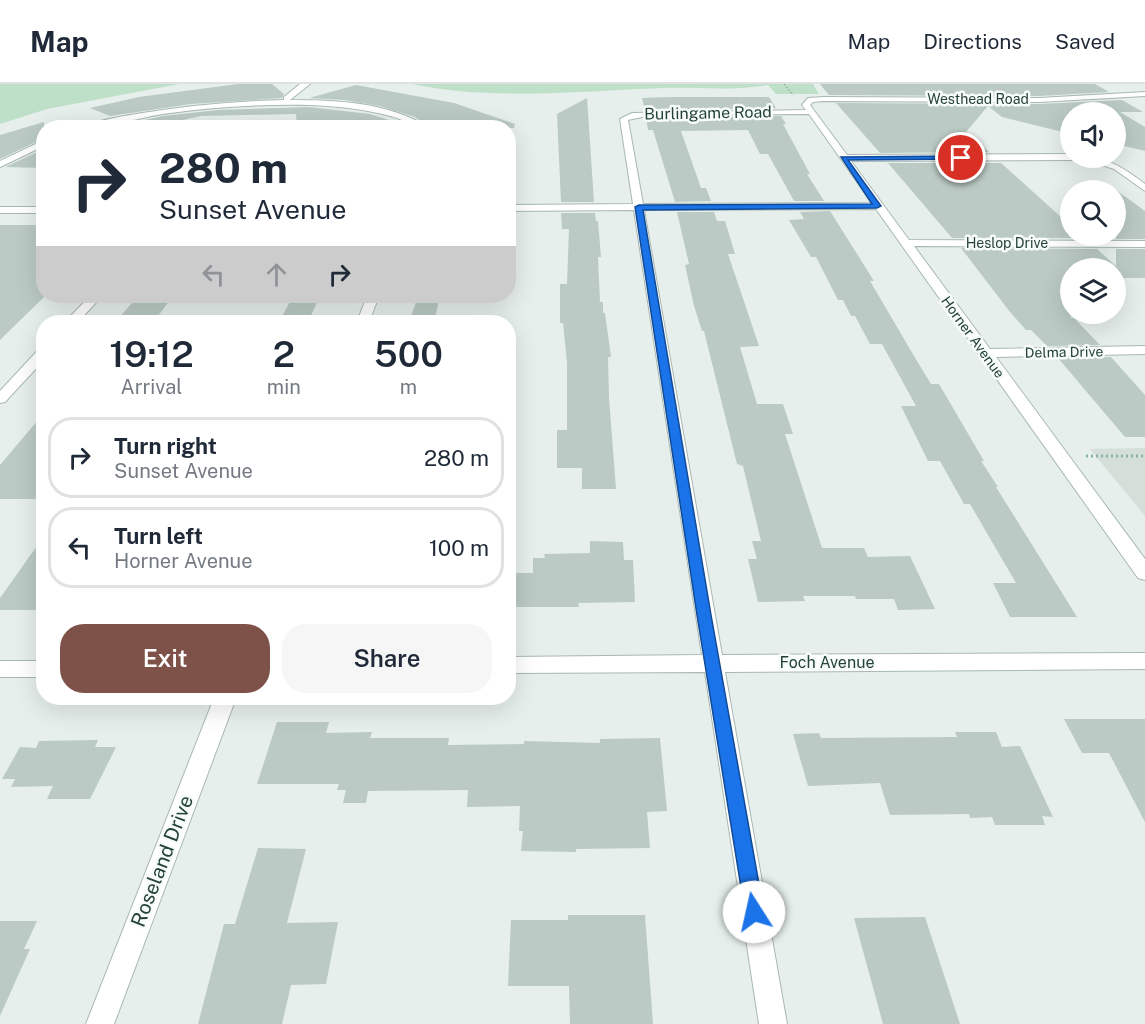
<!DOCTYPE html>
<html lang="en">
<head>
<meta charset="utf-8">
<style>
  body { margin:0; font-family:"Public Sans",sans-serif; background:#f6f6f7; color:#1f2937; height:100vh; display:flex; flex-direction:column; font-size:22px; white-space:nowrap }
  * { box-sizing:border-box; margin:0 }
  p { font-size:20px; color:#747a83 }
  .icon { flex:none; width:33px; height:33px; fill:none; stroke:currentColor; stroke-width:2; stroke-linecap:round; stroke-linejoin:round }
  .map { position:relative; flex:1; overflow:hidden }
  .drawer { position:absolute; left:36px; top:231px; width:480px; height:390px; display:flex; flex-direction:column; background:#fff; border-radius:24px; box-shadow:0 6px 24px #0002 }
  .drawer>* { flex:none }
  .top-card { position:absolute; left:36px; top:36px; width:480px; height:183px; border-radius:24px; box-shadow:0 6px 24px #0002; background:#fff; color:#1f2937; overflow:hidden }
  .buttons { position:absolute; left:1060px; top:18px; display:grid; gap:12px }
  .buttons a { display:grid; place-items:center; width:66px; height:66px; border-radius:50%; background:#fff; box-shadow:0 6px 24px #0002; font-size:30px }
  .pin { position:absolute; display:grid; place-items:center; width:51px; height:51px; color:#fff; margin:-26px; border:3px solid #fff; border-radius:50%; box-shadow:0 2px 6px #0007 }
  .me { position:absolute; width:66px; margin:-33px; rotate:350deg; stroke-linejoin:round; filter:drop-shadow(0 0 4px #0008) }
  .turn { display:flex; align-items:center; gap:21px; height:126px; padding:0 24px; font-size:27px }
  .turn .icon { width:78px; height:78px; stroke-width:2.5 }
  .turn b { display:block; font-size:42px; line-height:51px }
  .lanes { display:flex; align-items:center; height:57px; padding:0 24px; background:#0003; justify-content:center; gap:30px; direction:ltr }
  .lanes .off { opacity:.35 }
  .eta { display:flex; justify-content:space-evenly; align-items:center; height:102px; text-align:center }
  .eta b { font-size:36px; font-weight:600; line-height:42px }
  .cta { display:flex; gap:12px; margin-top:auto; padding:12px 24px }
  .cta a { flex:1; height:69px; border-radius:24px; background:#7f5249; color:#fff; font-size:24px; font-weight:600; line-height:69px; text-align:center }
  .cta a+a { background:#f6f6f7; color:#1f2937 }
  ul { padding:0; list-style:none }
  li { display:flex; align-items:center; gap:18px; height:81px; margin:0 12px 9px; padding:0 12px; border:3px solid #e0e1e3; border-radius:24px }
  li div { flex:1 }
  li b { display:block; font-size:22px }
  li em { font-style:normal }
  header { display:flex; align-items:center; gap:36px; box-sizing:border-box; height:84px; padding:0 30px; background:#fff; border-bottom:2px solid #e0e1e3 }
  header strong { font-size:28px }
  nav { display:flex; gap:33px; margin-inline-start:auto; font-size:21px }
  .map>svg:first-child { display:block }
</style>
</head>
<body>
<header>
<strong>Map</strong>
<nav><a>Map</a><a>Directions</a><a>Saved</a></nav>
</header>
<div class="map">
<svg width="1145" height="940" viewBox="0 0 1145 940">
  <rect width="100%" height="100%" fill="#e6efeb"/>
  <polygon fill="#d4dfda" points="1145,364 1145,432 1090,365"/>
  <g fill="#bfe0c8">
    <polygon points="0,0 179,0 47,25 0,40"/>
    <path d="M412,0H813L819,10H776L768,1C733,7 699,3 663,4C581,7 493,17 412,0Z"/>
  </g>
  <g fill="#bbcac4">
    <polygon points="238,0 272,0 284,10 282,14 191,20 110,32 90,24 139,13"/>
    <polygon points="820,0 1095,0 1109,8 1039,12 829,11"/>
    <polygon points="356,1 454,19 515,40 514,44 431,44 415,33 380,22 344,16 309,14"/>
    <polygon points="672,13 769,13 776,24 645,27 642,14"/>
    <polygon points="587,14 594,118 561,118 557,30"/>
    <polygon points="1122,16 1143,28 1120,28 1145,43 1145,67 1116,60 1116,28 1071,28 1071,50 1002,33 988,22 966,48 989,68 880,69 836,19 1039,20"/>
    <polygon points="309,23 370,30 414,44 297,44 296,30 201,32 147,44 136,44 127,40 163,32 218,26"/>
    <polygon points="781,32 786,40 783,40 810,90 807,90 824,117 794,117 768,70 760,70 748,46 681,47 701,104 706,104 711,117 675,118 653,46 648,46 646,34"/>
    <polygon points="44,38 44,54 0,75 0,51"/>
    <polygon points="44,65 44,84 5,83"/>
    <polygon points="888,79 1001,79 1071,142 1071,152 1082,152 1085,154 952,154"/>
    <polygon points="1116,106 1145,127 1145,155 1116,155"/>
    <polygon points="830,127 874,197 870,197 911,267 931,300 939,300 984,377 981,377 998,403 996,403 1077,533 1010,533 993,499 1016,499 970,420 964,420 940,377 928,377 901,322 916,322 882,260 870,260 855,232 851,232 843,216 838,216 816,173 811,173 789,136 804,135 800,128"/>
    <polygon points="677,128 714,128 717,137 725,137 735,170 728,170 759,262 740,263 757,320 783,320 793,350 785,350 822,464 864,464 868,473 910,472 935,525 898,526 894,515 856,515 855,512 803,512 805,517 758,518 748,475 757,475 752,457 761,457 743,382 737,380 704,247 702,247 694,222 685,181 689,180"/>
    <polygon points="561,129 595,129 596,137 598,137 601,173 598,173 600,218 603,218 603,229 605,229 611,273 608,273 609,314 616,405 582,405 582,384 557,384 557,346 567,346 567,279 563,239 560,239 560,200 567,200 569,145 562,145"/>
    <polygon points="0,141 44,141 44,213 0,256"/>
    <polygon points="961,164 1097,165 1116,182 1116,165 1145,165 1145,194 1116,194 1116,184 1071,184 1071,234 1074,234 1100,261 1047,262 1031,246 1026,246 1010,228"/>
    <polygon points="138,212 173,212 155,236 117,236"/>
    <polygon points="293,212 320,212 308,238 279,238"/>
    <polygon points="418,212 440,212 434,238 409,238"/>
    <polygon points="1111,273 1145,311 1145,353 1125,353 1058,274"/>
    <polygon points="44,329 44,415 0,415 0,381"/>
    <polygon points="44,452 44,526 0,526 0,514"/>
    <polygon points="590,457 623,458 624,476 633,476 635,518 578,519 579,523 508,523 508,489 533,489 533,474 545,474 544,470 590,469"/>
    <polygon points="1064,635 1145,635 1145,738 1109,669 1082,669"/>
    <polygon points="277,638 329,638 326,649 372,648 370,654 449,654 448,661 524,660 524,657 600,659 600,655 660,654 667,727 647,728 650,764 576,765 576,768 521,767 523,747 519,747 520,722 467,723 468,706 368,707 366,719 343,719 346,706 337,706 339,700 257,700"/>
    <polygon points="955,648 996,648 1002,663 1020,662 1053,733 1042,732 1045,741 995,741 992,733 970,734 969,730 890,731 880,699 808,702 793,650 819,649 821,654 957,653"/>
    <polygon points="98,656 95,663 116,663 90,715 47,715 53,702 11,703 15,695 2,695 20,663 36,664 39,657"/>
    <polygon points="258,764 306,765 287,839 338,838 326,900 291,901 282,940 198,940 224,840 235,840"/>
    <polygon points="568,831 645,831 653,940 570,940 569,902 508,902 511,836 568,836"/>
    <polygon points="925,833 960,940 883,940 854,834"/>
    <polygon points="0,837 37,837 24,865 30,865 0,932"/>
  </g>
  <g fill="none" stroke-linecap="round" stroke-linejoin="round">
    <defs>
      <g id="minor">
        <path d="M300,0H310L290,16C335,16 390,18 429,44C414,44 404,35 390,32C364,25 336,22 309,21C260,20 211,23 163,30C136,34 109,44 82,44C98,36 119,33 136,30C185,22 235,17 284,16V13Z"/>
        <path d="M1145,8V12L1039,18L823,17L813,18L810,21L847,71L1071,70V74H1075L1071,76L851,77L909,156L1145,157V163L914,162L990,265L1145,262V270L996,273L1145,475V496L1138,494L876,125L644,126L722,571L1145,569V585L725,588L787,940H759L705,588L508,589V573L702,571L634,126L508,127V121L633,120L620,35L632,29L806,26L802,21L808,14L823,13L1039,14ZM809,30L872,119L643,120L628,36L651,31Z"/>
        <polygon points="44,56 44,62 0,83 0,77"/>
        <path d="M1080,74C1105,71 1125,85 1145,100V107L1114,85Z"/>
        <rect x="0" y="123" width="44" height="6"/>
        <polygon points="90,212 102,212 78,238 65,238"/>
        <polygon points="367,212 379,212 369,238 357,238"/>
        <polygon points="44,264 44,276 5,318 0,319 0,307 39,265"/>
        <rect x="0" y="577" width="44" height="16"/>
        <polygon points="214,614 236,614 114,940 86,940"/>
      </g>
    </defs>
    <use href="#minor" stroke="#a8b8b2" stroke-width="2"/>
    <polyline stroke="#86b3a5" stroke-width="1.5" stroke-dasharray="1.5 2" stroke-linecap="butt" points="784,0 793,11"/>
    <polyline stroke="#86b3a5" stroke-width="3" stroke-dasharray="2 3" stroke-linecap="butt" points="1086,372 1145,372"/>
    <use href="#minor" fill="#fff" fill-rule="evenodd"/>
  </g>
  <polygon fill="#1a73e8" stroke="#114b97" stroke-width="1.5" points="961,72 964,75 848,76 881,122 877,124 643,126 711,531 764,828 762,835 754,838 747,835 745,828 697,531 635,123 639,121 872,120 841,73"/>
  <g text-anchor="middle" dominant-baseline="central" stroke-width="5" stroke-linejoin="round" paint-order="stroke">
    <g font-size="14" fill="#24423a" stroke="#f7fbf9">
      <text x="978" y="15">Westhead Road</text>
      <text x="1007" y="159">Heslop Drive</text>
      <text transform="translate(973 253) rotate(54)">Horner Avenue</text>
      <text transform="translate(1064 268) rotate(-1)">Delma Drive</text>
    </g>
    <g font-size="16" fill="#24423a" stroke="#f7fbf9">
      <text transform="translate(708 29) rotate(-1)">Burlingame Road</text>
      <text x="827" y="578">Foch Avenue</text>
    </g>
    <g font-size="20" fill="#24423a" stroke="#f7fbf9">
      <text transform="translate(162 777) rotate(-69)">Roseland Drive</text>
    </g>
  </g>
</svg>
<div class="buttons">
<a><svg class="icon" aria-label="sound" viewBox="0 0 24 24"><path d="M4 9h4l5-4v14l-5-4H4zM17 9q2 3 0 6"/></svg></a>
<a><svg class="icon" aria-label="search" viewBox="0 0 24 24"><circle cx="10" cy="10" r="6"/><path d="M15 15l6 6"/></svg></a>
<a><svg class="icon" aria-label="layers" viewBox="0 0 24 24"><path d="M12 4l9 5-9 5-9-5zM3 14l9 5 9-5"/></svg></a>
</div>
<div class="pin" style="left:961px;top:74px;background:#d93025"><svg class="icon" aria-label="arrive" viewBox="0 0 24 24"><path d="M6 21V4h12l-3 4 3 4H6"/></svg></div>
<svg class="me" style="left:754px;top:828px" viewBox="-20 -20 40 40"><circle r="19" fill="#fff"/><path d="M0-13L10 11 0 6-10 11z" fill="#1a73e8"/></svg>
<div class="top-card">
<div class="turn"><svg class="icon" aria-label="right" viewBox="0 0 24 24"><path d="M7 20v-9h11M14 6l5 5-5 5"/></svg><div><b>280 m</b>Sunset Avenue</div></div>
<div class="lanes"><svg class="icon off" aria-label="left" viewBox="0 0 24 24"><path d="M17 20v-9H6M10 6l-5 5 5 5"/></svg><svg class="icon off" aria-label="ahead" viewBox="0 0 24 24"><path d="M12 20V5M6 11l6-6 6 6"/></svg><svg class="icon" aria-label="right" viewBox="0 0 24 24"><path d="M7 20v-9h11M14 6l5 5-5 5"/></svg></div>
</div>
<section class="drawer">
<div class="eta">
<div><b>19:12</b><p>Arrival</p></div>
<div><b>2</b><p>min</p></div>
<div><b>500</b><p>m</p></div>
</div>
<ul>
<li><svg class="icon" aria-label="right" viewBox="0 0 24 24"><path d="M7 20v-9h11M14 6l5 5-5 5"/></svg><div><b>Turn right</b><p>Sunset Avenue</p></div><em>280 m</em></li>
<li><svg class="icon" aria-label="left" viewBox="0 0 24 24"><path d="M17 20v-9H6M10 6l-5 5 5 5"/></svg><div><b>Turn left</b><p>Horner Avenue</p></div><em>100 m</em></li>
</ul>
<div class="cta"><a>Exit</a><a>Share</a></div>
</section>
</div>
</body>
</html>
